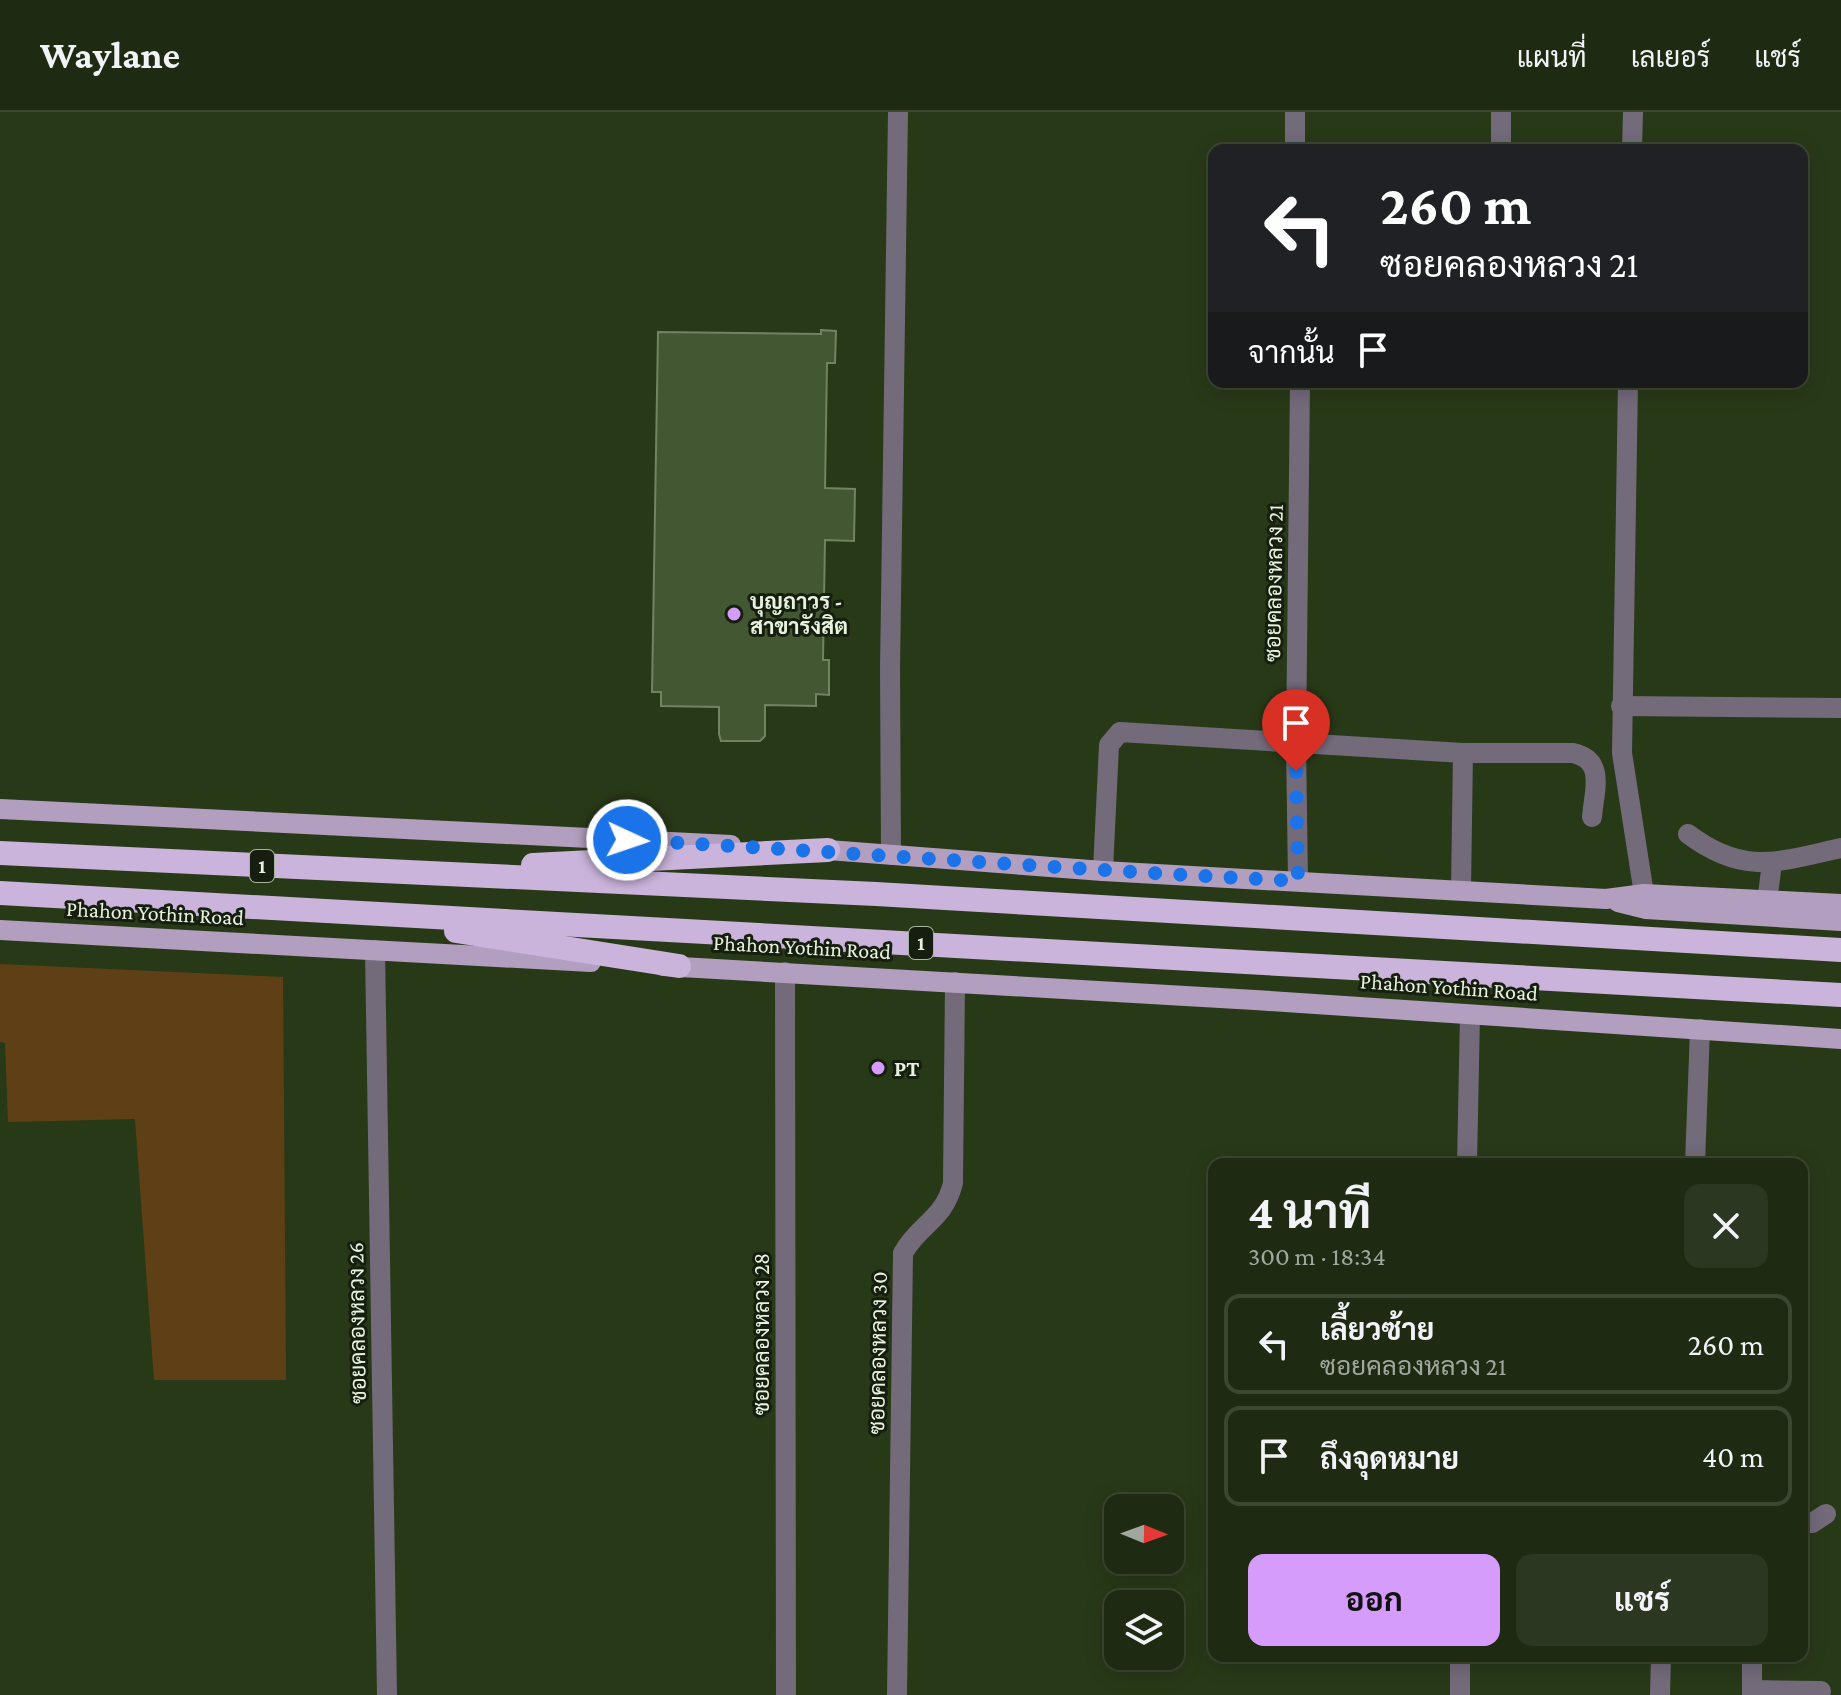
<!DOCTYPE html>
<html lang="th">
<head>
<meta charset="utf-8">
<style>
  body { margin:0; font-family:"Crimson Pro",Sarabun,serif; background:#2b3720; color:#f1f3f6; height:100vh; display:flex; flex-direction:column; font-size:30px; white-space:nowrap }
  * { box-sizing:border-box; margin:0 }
  p { font-size:26px; color:#a1a79f }
  .icon { flex:none; width:44px; height:44px; fill:none; stroke:currentColor; stroke-width:2; stroke-linecap:round; stroke-linejoin:round }
  .map { position:relative; flex:1; overflow:hidden }
  .details { position:absolute; left:1208px; top:1046px; width:600px; height:504px; display:flex; flex-direction:column; background:#1e2b12; border-radius:16px; box-shadow:0 4px 20px #0003,0 0 0 2px #3c4732 }
  .details>* { flex:none }
  .top-card { position:absolute; left:1208px; top:32px; width:600px; height:244px; border-radius:16px; box-shadow:0 4px 20px #0003,0 0 0 2px #3c4732; background:#202124; color:#fff; overflow:hidden }
  .needle { width:52px; rotate:91deg }
  .fabs { position:absolute; left:1104px; top:1382px; display:grid; gap:16px }
  .fabs a { display:grid; place-items:center; width:80px; height:80px; border-radius:16px; background:#1e2b12; box-shadow:0 4px 20px #0003,0 0 0 2px #3c4732; font-size:40px }
  .pin { position:absolute; display:grid; place-items:center; width:68px; height:68px; color:#fff; margin:-82px -34px; border-radius:50% 50% 50% 0; rotate:-45deg; box-shadow:0 0 8px #0007 }
  .pin .icon { rotate:45deg }
  .me { position:absolute; width:88px; margin:-44px; rotate:93deg; stroke-linejoin:round; filter:drop-shadow(0 0 6px #0008) }
  .turn { display:flex; align-items:center; gap:28px; height:168px; padding:0 40px; font-size:36px }
  .turn .icon { width:104px; height:104px; stroke-width:2.5 }
  .turn b { display:block; font-size:56px; line-height:68px }
  .then { display:flex; align-items:center; height:76px; padding:0 40px; background:#0003; gap:16px; font-size:30px }
  .round { display:grid; place-items:center; flex:none; width:84px; height:84px; border-radius:16px; background:#2b3720 }
  .overview { display:flex; align-items:center; justify-content:space-between; height:136px; padding:0 40px }
  h1 { font-size:48px; font-weight:700; line-height:60px }
  .action { display:flex; gap:16px; margin-top:auto; padding:16px 40px }
  .action a { flex:1; height:92px; border-radius:16px; background:#d59cfb; color:#111; font-size:32px; font-weight:700; line-height:92px; text-align:center }
  .action a+a { background:#2b3720; color:#f1f3f6 }
  ul { padding:0; list-style:none }
  li { display:flex; align-items:center; gap:24px; height:100px; margin:0 16px 12px; padding:0 24px; border:4px solid #3c4732; border-radius:16px }
  li div { flex:1 }
  li b { display:block; font-size:30px }
  li em { font-style:normal }
  header { display:flex; align-items:center; gap:48px; box-sizing:border-box; height:112px; padding:0 40px; background:#1e2b12; border-bottom:2px solid #3c4732 }
  header strong { font-size:38px }
  nav { display:flex; gap:44px; margin-inline-start:auto; font-size:28px }
  .map>svg:first-child { display:block }
</style>
</head>
<body>
<header>
<strong>Waylane</strong>
<nav><a>แผนที่</a><a>เลเยอร์</a><a>แชร์</a></nav>
</header>
<div class="map">
<svg width="1841" height="1583" viewBox="0 0 1841 1583">
  <rect width="100%" height="100%" fill="#283918"/>
  <polygon fill="#5f4016" points="0,852 283,865 286,1268 154,1268 135,1007 8,1010 5,931 0,930"/>
  <polygon fill="#445733" stroke="#71845f" stroke-width="2" points="821,218 836,219 835,251 827,251 825,376 855,377 854,429 825,428 823,548 829,548 829,583 816,582 816,594 765,593 765,624 760,629 721,629 719,622 719,595 661,594 661,580 652,580 658,220 821,222"/>
  <g fill="none" stroke-linecap="round" stroke-linejoin="round">
    <g stroke="#736a7a" stroke-width="20">
      <polyline points="1295,38 1295,0"/>
      <polyline points="1501,38 1501,0"/>
      <polyline points="1632,38 1633,0"/>
      <polyline points="1628,270 1622,641 1644,782"/>
      <polyline points="1621,594 1841,596"/>
      <path d="M1463,641H1573C1606,648 1594,679 1592,705"/>
      <path d="M1688,722C1744,764 1778,750 1841,736"/>
      <polyline points="891,743 890,557 898,0"/>
      <polyline points="1103,759 1109,633 1120,620 1463,641 1461,777"/>
      <polyline points="1298,769 1296,631 1300,270"/>
      <polyline points="1767,790 1772,751"/>
      <polyline points="375,838 387,1583"/>
      <polyline points="785,860 786,1583"/>
      <polyline points="1467,1052 1470,903"/>
      <polyline points="1695,1052 1700,917"/>
      <polyline points="1802,1411 1812,1411 1826,1402"/>
      <polyline points="1752,1578 1821,1579"/>
      <path d="M897,1583L903,1141C919,1112 944,1108 953,1071L955,870"/>
      <polyline points="1460,1583 1460,1544"/>
      <polyline points="1660,1583 1661,1544"/>
      <polyline points="1752,1583 1752,1544"/>
    </g>
    <g stroke="#b29fbf" stroke-width="20">
      <polyline points="0,697 731,733"/>
      <polyline points="815,737 1103,759 1606,787 1644,782 1841,792"/>
      <polyline points="1618,790 1646,797 1841,809"/>
      <polyline points="0,818 591,850"/>
      <polyline points="663,854 1255,888 1841,927"/>
    </g>
    <g stroke="#cab4db" stroke-width="24">
      <polyline points="0,741 876,782 1841,838"/>
      <polyline points="533,753 828,738"/>
      <polyline points="0,781 1841,883"/>
      <polyline points="456,819 679,854"/>
    </g>
  </g>
  <g fill="none" stroke-linecap="round" stroke-linejoin="round">
    <path stroke="#1a73e8" stroke-width="14" stroke-dasharray="0 25.2" d="M627,728C851,740 1074,758 1298,769L1296,659"/>
  </g>
  <g fill="#d59cfb" stroke="#161e0f" stroke-width="3">
    <circle cx="734" cy="502" r="8"/>
    <circle cx="878" cy="956" r="8"/>
  </g>
  <g text-anchor="middle" dominant-baseline="central" stroke-width="6" stroke-linejoin="round" paint-order="stroke">
    <g fill="#161e0f" stroke="#a8b3a0" stroke-width="2">
      <rect x="250" y="738" width="24" height="32" rx="6"/>
      <rect x="909" y="815" width="24" height="32" rx="6"/>
    </g>
    <g font-size="20" font-weight="bold" fill="#e7f3de">
      <text x="262" y="754">1</text>
      <text x="921" y="831">1</text>
    </g>
    <g font-size="22" fill="#e7f3de" stroke="#161e0f">
      <text transform="translate(1274 471) rotate(-89)">ซอยคลองหลวง 21</text>
      <text transform="translate(155 801) rotate(3)">Phahon Yothin Road</text>
      <text transform="translate(802 835) rotate(3)">Phahon Yothin Road</text>
      <text transform="translate(1449 875) rotate(4)">Phahon Yothin Road</text>
      <text transform="translate(357 1211) rotate(-91)">ซอยคลองหลวง 26</text>
      <text transform="translate(761 1222) rotate(-90)">ซอยคลองหลวง 28</text>
      <text transform="translate(878 1241) rotate(-89)">ซอยคลองหลวง 30</text>
    </g>
    <g font-size="22" font-weight="bold" fill="#e7f3de" stroke="#161e0f" text-anchor="start">
      <text x="750" y="489">บุญถาวร -<tspan x="750" dy="25">สาขารังสิต</tspan></text>
      <text x="894" y="956">PT</text>
    </g>
  </g>
</svg>
<div class="fabs">
<a><svg class="needle" viewBox="-14 -14 28 28"><path d="M0-13l5 13h-10z" fill="#e53935"/><path d="M0 13l5-13h-10z" fill="#a1a79f"/></svg></a>
<a><svg class="icon" aria-label="layers" viewBox="0 0 24 24"><path d="M12 4l9 5-9 5-9-5zM3 14l9 5 9-5"/></svg></a>
</div>
<div class="pin" style="left:1296px;top:659px;background:#d93025"><svg class="icon" aria-label="arrive" viewBox="0 0 24 24"><path d="M6 21V4h12l-3 4 3 4H6"/></svg></div>
<svg class="me" style="left:627px;top:728px" viewBox="-20 -20 40 40"><circle r="17" fill="#1a73e8" stroke="#fff" stroke-width="3"/><path d="M0-11L8 9 0 5-8 9z" fill="#fff"/></svg>
<div class="top-card">
<div class="turn"><svg class="icon" aria-label="left" viewBox="0 0 24 24"><path d="M17 20v-9H6M10 6l-5 5 5 5"/></svg><div><b>260 m</b>ซอยคลองหลวง 21</div></div>
<div class="then">จากนั้น<svg class="icon" aria-label="arrive" viewBox="0 0 24 24"><path d="M6 21V4h12l-3 4 3 4H6"/></svg></div>
</div>
<section class="details">
<div class="overview"><div><h1>4 นาที</h1><p>300 m · 18:34</p></div><a class="round"><svg class="icon" aria-label="close" viewBox="0 0 24 24"><path d="M6 6l12 12M18 6L6 18"/></svg></a></div>
<ul>
<li><svg class="icon" aria-label="left" viewBox="0 0 24 24"><path d="M17 20v-9H6M10 6l-5 5 5 5"/></svg><div><b>เลี้ยวซ้าย</b><p>ซอยคลองหลวง 21</p></div><em>260 m</em></li>
<li><svg class="icon" aria-label="arrive" viewBox="0 0 24 24"><path d="M6 21V4h12l-3 4 3 4H6"/></svg><div><b>ถึงจุดหมาย</b></div><em>40 m</em></li>
</ul>
<div class="action"><a>ออก</a><a>แชร์</a></div>
</section>
</div>
</body>
</html>
